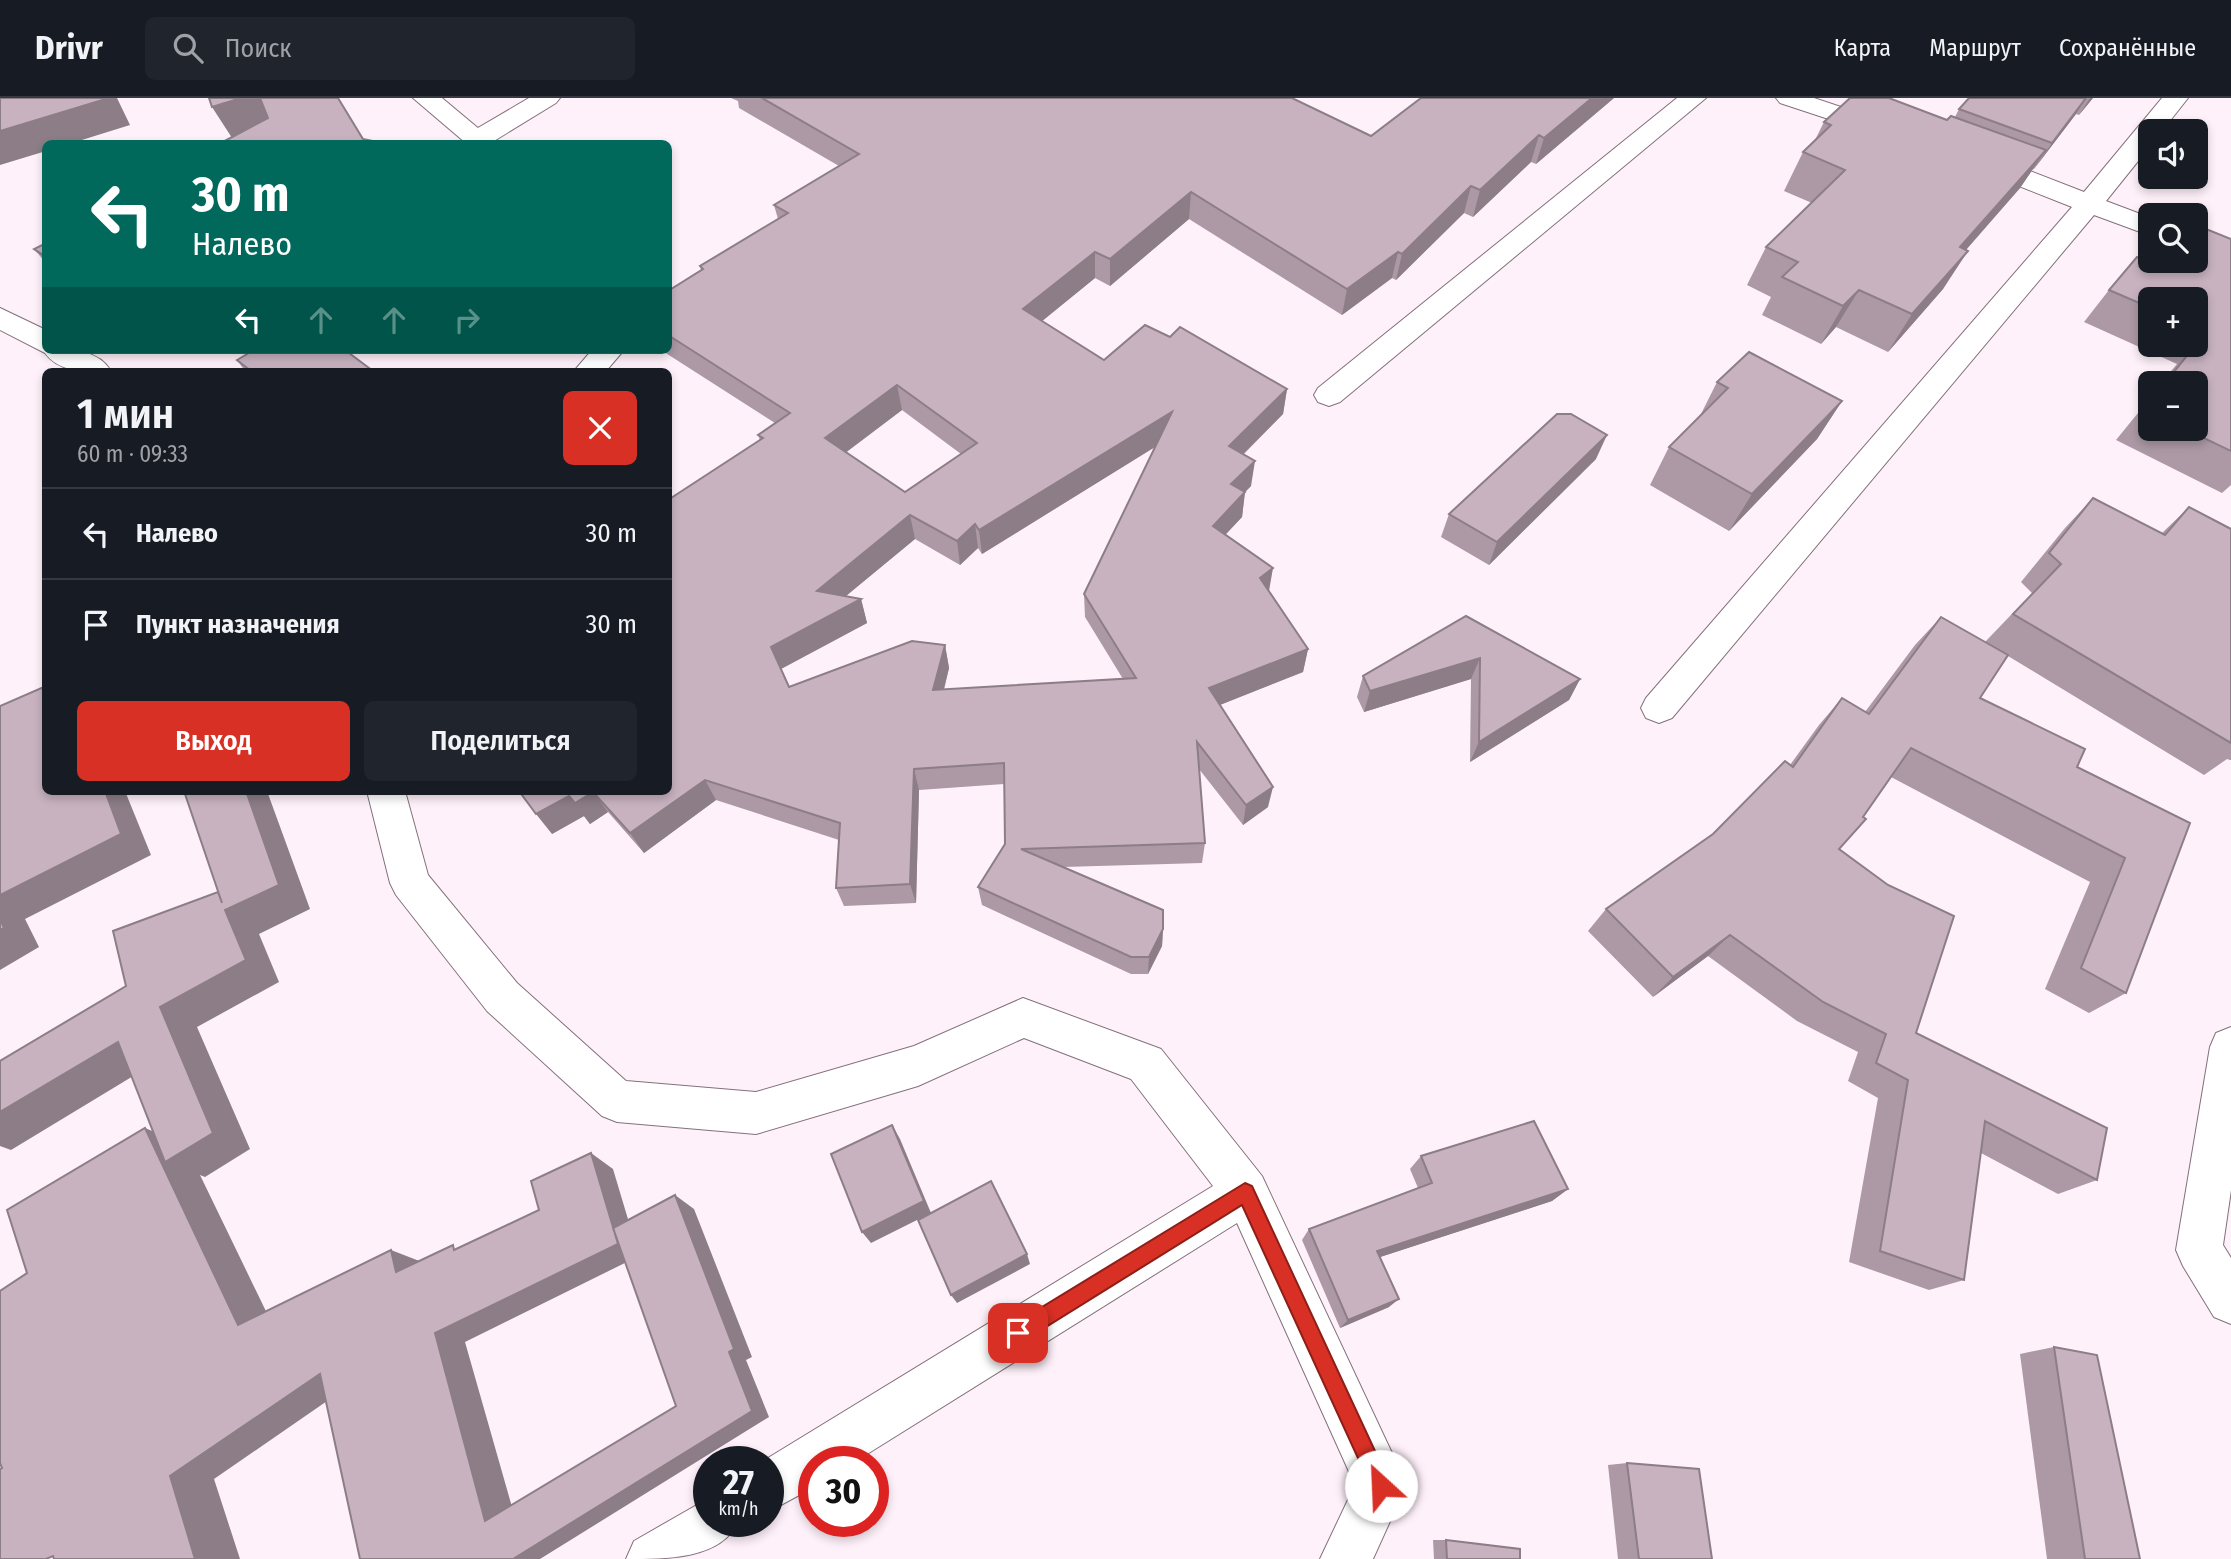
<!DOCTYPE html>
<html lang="ru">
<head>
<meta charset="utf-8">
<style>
  body { margin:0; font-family:"Fira Sans Condensed",sans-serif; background:#20242c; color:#f1f3f6; height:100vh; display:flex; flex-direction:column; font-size:26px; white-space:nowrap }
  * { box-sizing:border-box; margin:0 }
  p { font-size:23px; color:#9ea1a6 }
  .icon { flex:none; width:38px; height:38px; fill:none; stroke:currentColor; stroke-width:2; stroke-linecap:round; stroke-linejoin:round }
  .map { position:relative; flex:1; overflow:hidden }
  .side { position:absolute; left:42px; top:270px; width:630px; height:427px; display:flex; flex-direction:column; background:#171b24; border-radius:10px; box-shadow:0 4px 10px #0003 }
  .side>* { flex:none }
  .top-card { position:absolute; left:42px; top:42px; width:630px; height:214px; border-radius:10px; box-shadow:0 4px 10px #0003; background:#00695c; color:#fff; overflow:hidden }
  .tools { position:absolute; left:2138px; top:21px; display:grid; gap:14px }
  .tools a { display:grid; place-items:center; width:70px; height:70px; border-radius:10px; background:#171b24; box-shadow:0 4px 10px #0003; font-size:35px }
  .speed { position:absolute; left:693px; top:1348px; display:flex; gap:14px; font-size:35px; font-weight:700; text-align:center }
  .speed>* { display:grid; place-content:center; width:91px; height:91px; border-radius:50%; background:#171b24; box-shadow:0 4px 10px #0003; line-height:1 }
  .speed small { font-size:18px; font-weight:400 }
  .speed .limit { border:10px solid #d22; background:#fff; color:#111 }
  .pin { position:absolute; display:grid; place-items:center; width:60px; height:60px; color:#fff; margin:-30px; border-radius:14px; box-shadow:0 4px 10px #0006 }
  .me { position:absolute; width:77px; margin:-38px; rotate:335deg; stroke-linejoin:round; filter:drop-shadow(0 0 5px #0008) }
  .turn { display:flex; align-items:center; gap:24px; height:147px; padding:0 35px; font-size:32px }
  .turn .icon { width:91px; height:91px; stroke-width:2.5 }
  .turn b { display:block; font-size:49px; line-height:60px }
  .lanes { display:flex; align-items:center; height:66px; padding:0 35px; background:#0003; justify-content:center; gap:35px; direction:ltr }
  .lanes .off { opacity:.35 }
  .round { display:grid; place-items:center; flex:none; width:74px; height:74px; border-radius:10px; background:#20242c }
  .headline { display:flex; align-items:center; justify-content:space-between; height:119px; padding:0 35px }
  h1 { font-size:42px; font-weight:600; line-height:52px }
  .cta { display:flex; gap:14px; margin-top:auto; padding:14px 35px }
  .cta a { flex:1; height:80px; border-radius:10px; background:#d93025; color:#fff; font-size:28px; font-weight:600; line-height:80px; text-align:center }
  .cta a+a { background:#20242c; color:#f1f3f6 }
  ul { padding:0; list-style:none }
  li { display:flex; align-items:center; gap:21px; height:91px; padding:0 35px; border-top:2px solid #363941 }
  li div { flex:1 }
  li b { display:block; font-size:26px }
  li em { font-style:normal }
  header { display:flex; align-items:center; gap:42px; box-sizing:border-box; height:98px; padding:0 35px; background:#171b24; border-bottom:2px solid #363941 }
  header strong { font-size:33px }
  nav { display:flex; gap:38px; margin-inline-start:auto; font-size:24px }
  .search { width:490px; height:63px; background:#20242c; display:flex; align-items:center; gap:18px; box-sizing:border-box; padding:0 24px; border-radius:10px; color:#9ea1a6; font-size:26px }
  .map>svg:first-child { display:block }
</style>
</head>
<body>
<header>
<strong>Drivr</strong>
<div class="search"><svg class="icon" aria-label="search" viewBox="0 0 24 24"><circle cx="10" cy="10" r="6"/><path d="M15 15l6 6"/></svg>Поиск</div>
<nav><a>Карта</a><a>Маршрут</a><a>Сохранённые</a></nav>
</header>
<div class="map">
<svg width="2231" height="1461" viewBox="0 0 2231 1461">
  <rect width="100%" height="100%" fill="#fff1fa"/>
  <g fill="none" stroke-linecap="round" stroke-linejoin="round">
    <defs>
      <g id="minor">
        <polygon points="529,0 560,0 556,5 489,46 471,46 467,40 471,34"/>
        <polygon points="1677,0 1706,0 1340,304 1329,308 1318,304 1314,297 1318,290"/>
        <polygon points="1776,0 1814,0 1892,26 1896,31 1892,36 1883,39 1874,36 1780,5"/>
        <polygon points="2162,0 2188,0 2162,33 2151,33 2151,47 2106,103 2151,120 2151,138 2094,117 1672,620 1659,625 1646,620 1641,610 1646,600 2072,109 1968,68 1964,62 1968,56 1977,54 1986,56 2084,94"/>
        <path d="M0,210L46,232V252C69,252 97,250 111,273C88,273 60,276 45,255L0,232Z"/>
        <polygon points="367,693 405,693 428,777 517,885 626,983 756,994 914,948 1023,900 1161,951 1262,1078 1399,1370 1406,1388 1373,1461 1320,1461 1355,1387 1237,1125 856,1363 814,1363 814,1389 768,1414 768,1363 763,1363 1213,1088 1131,981 1024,940 918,988 756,1036 617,1024 602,1018 487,913 396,797 390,785"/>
        <polygon points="2231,929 2231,1092 2223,1147 2231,1160 2231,1226 2214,1219 2183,1168 2176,1152 2210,949 2216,935"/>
        <path d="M709,1400V1423H739C721,1461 669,1461 626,1461L634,1443Z"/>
      </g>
      <g id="secondary">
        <polygon points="413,0 442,0 497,46 467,46"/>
        <polygon points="592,252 624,252 606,273 574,273"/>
      </g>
    </defs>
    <use href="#minor" stroke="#83707c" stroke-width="2"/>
    <use href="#secondary" stroke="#83707c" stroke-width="2"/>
    <use href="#minor" fill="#fff" fill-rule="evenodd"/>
    <use href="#secondary" fill="#fff" fill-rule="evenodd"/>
  </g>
  <g fill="#ac99a5" fill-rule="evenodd">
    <path d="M731,0H1292L1371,38L1614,0L1536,66L1531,64L1473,119L1464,115L1396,182L1392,180L1342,217L1189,121L1110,188L1095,180L1042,223L1104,262L1170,239L1287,291L1283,316L1243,357L1251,388L1245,394L1242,419L1225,437L1269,493L1308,551L1303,574L1220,607L1268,709L1243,727L1199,671L1205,745L1202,765L1063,769L1163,831L1162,848L1148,876H1131L982,807L978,789L1005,746L1004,686L919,692L916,805L844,808L836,790L839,742L716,702L644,755L608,714L590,726L584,718L552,736L760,342L758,337L775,325L661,252H668V193L701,172L700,168L778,121L774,107L839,68L739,10L738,3ZM902,312L961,356L905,394L846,354ZM1155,349L1084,496L1085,519L1123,581L944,592L949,570L945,547L789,589L781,571L867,525L861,501L846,498L915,441L960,467L978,450L982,456Z"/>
    <polygon points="1969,0 2093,0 2079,17 2076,16 2034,71 2033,71 2020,90 1966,152 1943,191 1888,254 1836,229 1821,246 1762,217 1771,199 1747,187 1766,149 1812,105 1784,93 1803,54 1814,44 1824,24 1947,22 1955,19 1959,11"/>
    <path d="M2231,141V387L2222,395L2116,342L2151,299V331H2196V285H2161L2177,266L2084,224L2109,192L2160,169ZM2151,201H2196V247H2151Z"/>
    <polygon points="46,145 46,165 34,151"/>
    <polygon points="237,262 373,273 245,273"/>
    <polygon points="1717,284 1842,303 1817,341 1729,433 1650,387 1669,349 1700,318"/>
    <polygon points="1596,361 1489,467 1441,439 1449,416"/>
    <polygon points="2093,400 2161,436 2189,409 2231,431 2231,662 2230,662 2227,661 2204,677 2008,558 1980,600 2077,669 2190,725 2126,895 2089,915 2045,891 2090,784 1891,679 1839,751 1916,935 2097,1082 2058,1096 1981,1055 1964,1182 1929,1192 1849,1164 1878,1000 1848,983 1858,954 1797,923 1708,858 1653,899 1588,833 1606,811 1713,736 1790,667 1819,627 1842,600 1865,614 1915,547 1941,519 1985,544 2032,495 2021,484 2065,430"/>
    <polygon points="1466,518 1580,581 1569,602 1470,664 1471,581 1364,614 1357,599 1363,578"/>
    <polygon points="1421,1058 1568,1091 1552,1103 1380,1159 1389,1209 1340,1230 1302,1142 1309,1131 1418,1090 1410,1071"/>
    <polygon points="2054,1249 2140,1461 2047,1461 2020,1256"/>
    <polygon points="1627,1365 1712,1461 1618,1461 1608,1367"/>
    <polygon points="1433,1442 1446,1442 1520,1461 1434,1461"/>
  </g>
  <g fill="#8c7d86">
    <polygon points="109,0 117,0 130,27 69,46 46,46 46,53 0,67 0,33"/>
    <polygon points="241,0 261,0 278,29 234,43 212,9"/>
    <polygon points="1592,0 1614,0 1536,66 1544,40"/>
    <polygon points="2086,0 2076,16 2034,71 2052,45"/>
    <polygon points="2090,0 2093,0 2079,17"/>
    <polygon points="1539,37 1531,64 1473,119 1480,92"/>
    <polygon points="2046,52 2020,90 1935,187 1960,149"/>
    <polygon points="1471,88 1464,115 1396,182 1402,156"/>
    <polygon points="1191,94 1189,121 1110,188 1110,161"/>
    <polygon points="1968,153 1943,191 1888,254 1912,216"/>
    <polygon points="1095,154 1095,180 1025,237 1023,211"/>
    <polygon points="1398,154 1392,180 1342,217 1347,191"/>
    <polygon points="1859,192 1836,229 1821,246 1843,208"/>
    <polygon points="897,287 902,312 832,365 825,340"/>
    <polygon points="1287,291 1283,316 1226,373 1229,348"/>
    <polygon points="1842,303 1817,341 1729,433 1752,396"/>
    <polygon points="1172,314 1171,339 982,456 979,432"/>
    <polygon points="1607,337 1596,361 1489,467 1497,444"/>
    <polygon points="1255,363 1251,388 1228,411 1231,386"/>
    <polygon points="1245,394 1242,419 1211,452 1213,428"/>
    <polygon points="910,417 915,441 824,516 817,493"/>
    <polygon points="975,426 978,450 960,467 957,443"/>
    <polygon points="1273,470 1269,493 1260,480"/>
    <polygon points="861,501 867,525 779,572 771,549"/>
    <polygon points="945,547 949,570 938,614 933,592"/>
    <polygon points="1308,551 1303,574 1207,612 1209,590"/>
    <polygon points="1480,560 1471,581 1364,614 1370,593"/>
    <polygon points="1580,581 1569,602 1470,664 1479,644"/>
    <polygon points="914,671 919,692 916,805 910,786"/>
    <polygon points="705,682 716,702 644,755 630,735"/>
    <polygon points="1273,689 1268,709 1243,727 1246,707"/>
    <polygon points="105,693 125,693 151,757 25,821 39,849 0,872 0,797"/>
    <polygon points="246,693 267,693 310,811 259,836 279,884 197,929 250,1051 205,1079 200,1077 277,1236 238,1227 145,1030 186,1047 160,909 225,812"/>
    <polygon points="593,694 608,714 590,726 584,718 552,736 536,716 569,698"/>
    <polygon points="1163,831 1162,848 1148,876 1149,859"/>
    <polygon points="1730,837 1708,858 1653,899 1673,879"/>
    <polygon points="118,944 158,963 11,1052 0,1048 0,1014"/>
    <polygon points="892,1027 900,1041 931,1115 871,1145 862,1134"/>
    <polygon points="591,1055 613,1071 639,1158 465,1244 516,1423 485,1423 435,1235"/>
    <polygon points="1568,1091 1552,1103 1368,1163 1377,1153"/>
    <polygon points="675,1097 694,1111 752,1259 746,1262 769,1319 540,1461 513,1461 752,1313 729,1254"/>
    <polygon points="391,1152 422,1164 396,1174"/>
    <polygon points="1027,1156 1030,1166 957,1205 951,1197"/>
    <polygon points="1399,1201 1389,1209 1340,1230 1348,1222"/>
    <polygon points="320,1276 356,1283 214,1381 240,1461 195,1461 170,1378"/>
  </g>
  <g fill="#c8b2c0" stroke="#8c7d86" stroke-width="2" fill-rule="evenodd">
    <polygon points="0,0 109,0 0,33"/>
    <polygon points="209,0 241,0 212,9"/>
    <polygon points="260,0 338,0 363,41 387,46 219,46 268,20"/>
    <path d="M762,0H1292L1371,38L1421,0H1592L1544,40L1539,37L1480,92L1471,88L1402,156L1398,154L1347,191L1191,94L1110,161L1095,154L1023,211L1104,262L1145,227L1170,239L1180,229L1287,291L1229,348L1255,363L1231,386L1245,394L1213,428L1273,470L1260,480L1308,551L1209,590L1273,689L1246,707L1197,644L1205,745L1021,751L1163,812V831L1149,859H1131L978,789L1005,746L1004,665L914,671L910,786L836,790L840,725L705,682L630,735L593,694L575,705L569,698L536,716L519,693H668V402L763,340L758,337L790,315L668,237V193L703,171L700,168L788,115L774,107L859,56ZM897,287L977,345L905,394L825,340ZM1172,314L1084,496L1136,580L933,592L945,547L912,543L789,589L771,549L861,501L817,493L910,417L957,443L975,426L979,432Z"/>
    <polygon points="1850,0 1889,0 1947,22 1951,18 2046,52 1960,149 1968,153 1912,216 1859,192 1843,208 1782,179 1798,164 1766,149 1845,72 1803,54 1831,27 1824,24"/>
    <polygon points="1969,0 2086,0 2052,45 1959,11"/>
    <polygon points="2196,127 2231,141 2231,353 2185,331 2196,331 2196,285 2165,285 2206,234 2196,230 2196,201 2151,201 2151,210 2109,192 2137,159 2160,169 2166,163 2196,163"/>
    <polygon points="46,145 46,159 34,151"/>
    <polygon points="254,252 345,252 373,273 251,273 237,262"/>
    <polygon points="1749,254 1842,303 1752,396 1669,349 1728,290 1717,284"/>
    <polygon points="2151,303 2151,314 2144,311"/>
    <polygon points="1557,316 1571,316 1607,337 1497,444 1449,416"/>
    <polygon points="2093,400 2165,437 2189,409 2231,431 2231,645 2013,516 2061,466 2049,455"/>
    <polygon points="1466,518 1580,581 1479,644 1480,560 1370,593 1363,578"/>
    <polygon points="1941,519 2008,557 1980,600 2085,651 2077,669 2190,725 2126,895 2081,870 2125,760 1911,650 1863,719 1866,721 1839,751 1888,787 1954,818 1916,935 2107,1030 2097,1082 1985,1023 1964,1182 1880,1153 1908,982 1876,965 1886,936 1823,904 1730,837 1673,879 1606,811 1713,736 1785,663 1793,669 1842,600 1869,616"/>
    <polygon points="46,588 46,693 105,693 121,736 0,797 0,608"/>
    <polygon points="184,693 246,693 279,787 225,812 246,862 160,909 213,1035 165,1064 118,944 0,1014 0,963 126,888 113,833 218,794 222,805"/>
    <polygon points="0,821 4,830 0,832"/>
    <polygon points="1534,1023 1568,1091 1377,1153 1399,1201 1348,1222 1309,1131 1432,1085 1421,1058"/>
    <polygon points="892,1027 924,1103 862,1134 831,1056"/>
    <polygon points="145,1030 238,1227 391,1152 396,1174 453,1147 454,1152 539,1112 531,1083 591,1055 618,1146 435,1235 485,1423 676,1308 613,1130 675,1097 734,1251 729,1254 752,1313 513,1461 360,1461 320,1276 170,1378 195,1461 54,1461 53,1458 46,1461 0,1461 0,1371 2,1370 0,1365 0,1193 27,1175 7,1112"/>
    <polygon points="991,1083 1027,1156 951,1197 918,1122"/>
    <polygon points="2054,1249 2097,1257 2140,1461 2085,1461"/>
    <polygon points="1627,1365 1699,1371 1712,1461 1639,1461"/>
    <polygon points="1446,1442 1520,1451 1520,1461 1447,1461"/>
  </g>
  <polygon fill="#d93025" stroke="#8d1f18" stroke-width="2" points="1245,1085 1252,1088 1388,1381 1392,1388 1388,1395 1381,1399 1374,1395 1242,1107 1025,1242 1018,1244 1011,1242 1008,1235 1011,1228"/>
</svg>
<div class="tools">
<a><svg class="icon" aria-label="sound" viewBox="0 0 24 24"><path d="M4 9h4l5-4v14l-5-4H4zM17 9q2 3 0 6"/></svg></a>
<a><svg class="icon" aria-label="search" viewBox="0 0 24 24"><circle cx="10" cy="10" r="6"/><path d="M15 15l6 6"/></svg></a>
<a>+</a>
<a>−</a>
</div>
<div class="speed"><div>27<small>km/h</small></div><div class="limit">30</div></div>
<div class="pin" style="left:1018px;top:1235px;background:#d93025"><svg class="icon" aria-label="arrive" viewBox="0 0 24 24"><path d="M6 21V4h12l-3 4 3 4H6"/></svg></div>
<svg class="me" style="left:1381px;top:1388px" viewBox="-20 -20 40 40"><circle r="19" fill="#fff"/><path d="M0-13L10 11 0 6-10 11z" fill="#d93025"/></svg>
<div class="top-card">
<div class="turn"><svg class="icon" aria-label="left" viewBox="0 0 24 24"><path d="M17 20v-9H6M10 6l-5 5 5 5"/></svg><div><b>30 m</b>Налево</div></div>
<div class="lanes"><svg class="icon" aria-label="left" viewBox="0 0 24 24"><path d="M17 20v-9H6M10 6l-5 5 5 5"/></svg><svg class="icon off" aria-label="ahead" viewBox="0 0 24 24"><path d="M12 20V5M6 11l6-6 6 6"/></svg><svg class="icon off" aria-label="ahead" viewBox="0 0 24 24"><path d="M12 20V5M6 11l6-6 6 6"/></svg><svg class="icon off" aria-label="right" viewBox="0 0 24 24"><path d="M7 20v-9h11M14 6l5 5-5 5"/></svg></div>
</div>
<section class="side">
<div class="headline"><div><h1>1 мин</h1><p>60 m · 09:33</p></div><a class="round" style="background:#d93025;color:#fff"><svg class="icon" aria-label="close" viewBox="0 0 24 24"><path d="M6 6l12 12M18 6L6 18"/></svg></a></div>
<ul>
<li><svg class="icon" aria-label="left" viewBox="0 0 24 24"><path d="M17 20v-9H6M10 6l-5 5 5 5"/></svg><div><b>Налево</b></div><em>30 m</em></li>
<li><svg class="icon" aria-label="arrive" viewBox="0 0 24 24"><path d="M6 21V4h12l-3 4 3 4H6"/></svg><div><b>Пункт назначения</b></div><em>30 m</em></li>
</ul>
<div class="cta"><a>Выход</a><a>Поделиться</a></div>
</section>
</div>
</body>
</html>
